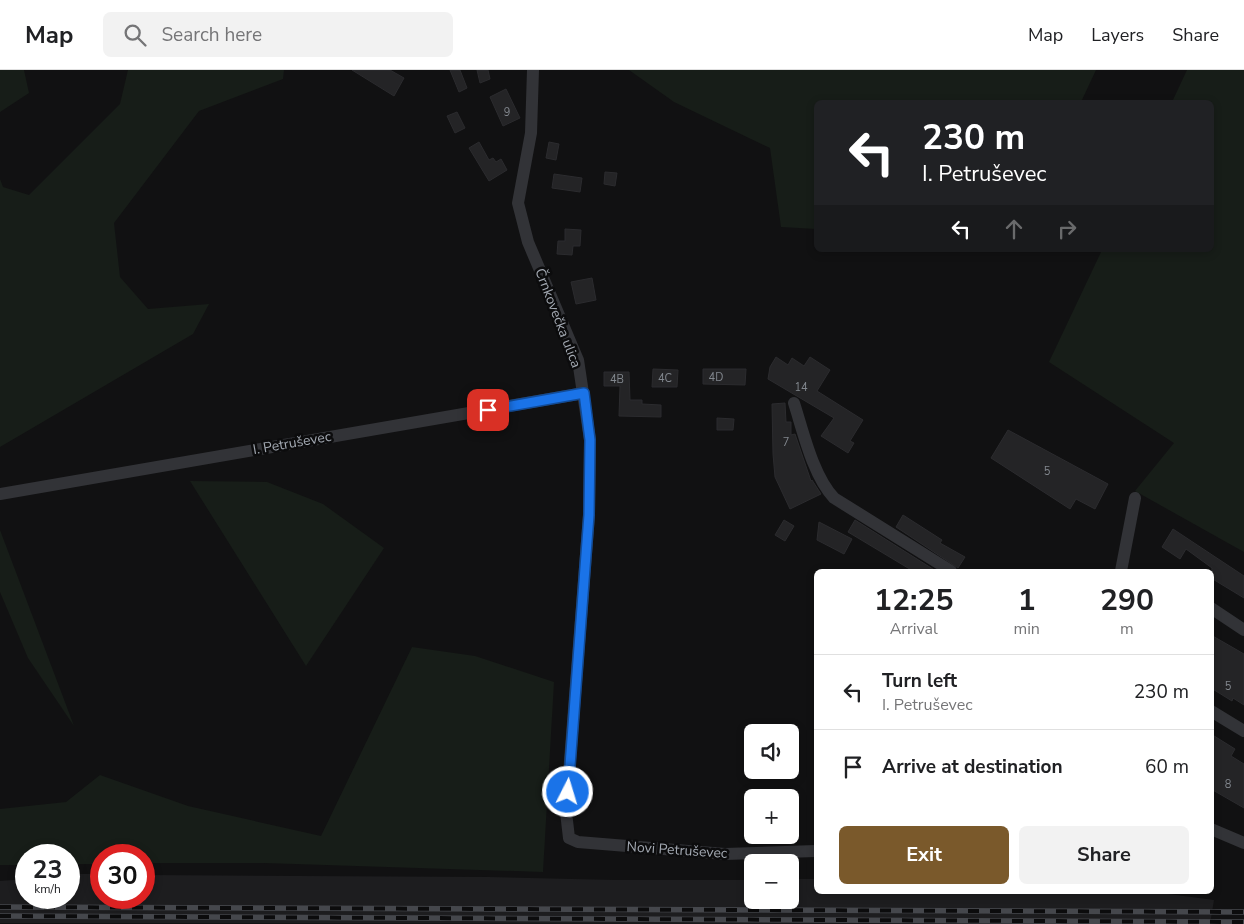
<!DOCTYPE html>
<html lang="en">
<head>
<meta charset="utf-8">
<style>
  body { margin:0; font-family:"Nunito Sans",sans-serif; background:#f2f2f2; color:#202124; height:100vh; display:flex; flex-direction:column; font-size:19px; white-space:nowrap }
  * { box-sizing:border-box; margin:0 }
  p { font-size:16px; color:#757577 }
  .icon { flex:none; width:28px; height:28px; fill:none; stroke:currentColor; stroke-width:2; stroke-linecap:round; stroke-linejoin:round }
  .map { position:relative; flex:1; overflow:hidden }
  .details { position:absolute; left:814px; top:499px; width:400px; height:325px; display:flex; flex-direction:column; background:#fff; border-radius:8px; box-shadow:0 2px 8px #0003 }
  .details>* { flex:none }
  .top-card { position:absolute; left:814px; top:30px; width:400px; height:152px; border-radius:8px; box-shadow:0 2px 8px #0003; background:#202124; color:#fff; overflow:hidden }
  .tools { position:absolute; left:744px; top:654px; display:grid; gap:10px }
  .tools a { display:grid; place-items:center; width:55px; height:55px; border-radius:8px; background:#fff; box-shadow:0 2px 8px #0003; font-size:25px }
  .speed { position:absolute; left:15px; top:774px; display:flex; gap:10px; font-size:25px; font-weight:700; text-align:center }
  .speed>* { display:grid; place-content:center; width:65px; height:65px; border-radius:50%; background:#fff; box-shadow:0 2px 8px #0003; line-height:1 }
  .speed small { font-size:12px; font-weight:400 }
  .speed .limit { border:8px solid #d22; background:#fff; color:#111 }
  .pin { position:absolute; display:grid; place-items:center; width:42px; height:42px; color:#fff; margin:-21px; border-radius:10px; box-shadow:0 2px 8px #0006 }
  .me { position:absolute; width:55px; margin:-28px; rotate:5deg; stroke-linejoin:round; filter:drop-shadow(0 0 4px #0008) }
  .turn { display:flex; align-items:center; gap:18px; height:105px; padding:0 25px; font-size:22px }
  .turn .icon { width:65px; height:65px; stroke-width:2.5 }
  .turn b { display:block; font-size:35px; line-height:42px }
  .lanes { display:flex; align-items:center; height:48px; padding:0 25px; background:#0003; justify-content:center; gap:25px; direction:ltr }
  .lanes .off { opacity:.35 }
  .eta { display:flex; justify-content:space-evenly; align-items:center; height:85px; text-align:center }
  .eta b { font-size:30px; font-weight:700; line-height:35px }
  .primary-button { display:flex; gap:10px; margin-top:auto; padding:10px 25px }
  .primary-button a { flex:1; height:58px; border-radius:8px; background:#7a592b; color:#fff; font-size:20px; font-weight:700; line-height:58px; text-align:center }
  .primary-button a+a { background:#f2f2f2; color:#202124 }
  ul { padding:0; list-style:none }
  li { display:flex; align-items:center; gap:15px; height:75px; padding:0 25px; border-top:1px solid #e0e0e0 }
  li div { flex:1 }
  li b { display:block; font-size:19px }
  li em { font-style:normal }
  header { display:flex; align-items:center; gap:30px; box-sizing:border-box; height:70px; padding:0 25px; background:#fff; border-bottom:1px solid #e0e0e0 }
  header strong { font-size:24px }
  nav { display:flex; gap:28px; margin-inline-start:auto; font-size:18px }
  .search { width:350px; height:45px; background:#f2f2f2; display:flex; align-items:center; gap:12px; box-sizing:border-box; padding:0 18px; border-radius:8px; color:#757577; font-size:19px }
  .map>svg:first-child { display:block }
</style>
</head>
<body>
<header>
<strong>Map</strong>
<div class="search"><svg class="icon" aria-label="search" viewBox="0 0 24 24"><circle cx="10" cy="10" r="6"/><path d="M15 15l6 6"/></svg>Search here</div>
<nav><a>Map</a><a>Layers</a><a>Share</a></nav>
</header>
<div class="map">
<svg width="1244" height="854" viewBox="0 0 1244 854">
  <rect width="100%" height="100%" fill="#111112"/>
  <polygon fill="#1d1d1f" points="74,804 101,804 101,828 144,828 144,805 488,807 616,810 752,810 752,830 790,830 790,809 816,809 816,821 1146,821 1214,830 1210,854 0,853 0,811 26,809 26,828 69,828 69,805"/>
  <g fill="#171d18">
    <polygon points="0,0 24,0 29,23 0,42"/>
    <polygon points="128,0 284,0 283,9 199,41 114,153 120,207 148,239 209,234 193,264 0,377 0,109 3,117 29,125 120,34"/>
    <polygon points="629,0 1096,0 1081,32 816,32 816,159 781,157 770,78 674,32"/>
    <polygon points="1187,0 1244,0 1244,482 1135,421 1174,373 1049,292 1102,180 1211,180 1211,32 1172,32"/>
    <polygon points="190,411 267,412 323,434 384,478 306,596"/>
    <polygon points="0,460 74,656 28,588 0,522"/>
    <polygon points="412,577 475,586 554,612 543,802 264,793 144,793 144,785 101,785 101,794 69,794 69,785 26,785 26,795 0,795 0,739 66,732 100,705 188,736 321,766"/>
  </g>
  <g fill="#242426" stroke="#2b2b2e">
    <polygon points="352,0 390,0 404,8 394,26"/>
    <polygon points="450,0 460,0 467,18 459,22"/>
    <polygon points="477,0 488,0 490,9 480,13"/>
    <polygon points="506,19 520,48 503,56 490,27"/>
    <polygon points="457,42 465,58 455,63 447,46"/>
    <polygon points="479,72 489,90 493,88 496,92 501,89 507,100 489,111 469,78"/>
    <polygon points="549,72 559,74 556,90 546,88"/>
    <polygon points="605,102 617,103 615,116 604,114"/>
    <polygon points="554,104 582,108 580,122 552,118"/>
    <polygon points="565,159 581,160 580,176 573,176 572,185 557,184 558,171 565,171"/>
    <polygon points="592,208 596,230 576,234 571,212"/>
    <polygon points="776,287 788,295 792,288 804,296 810,287 830,300 817,321 863,350 850,371 854,373 848,383 821,366 834,348 768,309 770,297"/>
    <polygon points="653,299 678,300 677,317 652,317"/>
    <polygon points="703,299 746,299 745,315 703,314"/>
    <polygon points="604,302 629,302 630,330 642,330 642,334 661,335 661,347 619,346 620,316 604,316"/>
    <polygon points="785,333 786,352 791,352 791,365 795,364 811,411 812,410 821,424 790,439 775,407 773,384 772,334"/>
    <polygon points="717,348 734,349 733,360 717,360"/>
    <polygon points="1008,360 1108,414 1095,439 1076,429 1070,439 991,388"/>
    <polygon points="903,445 942,470 940,473 965,487 958,498 896,457"/>
    <polygon points="784,450 794,456 785,471 775,465"/>
    <polygon points="855,450 936,501 913,501 848,462"/>
    <polygon points="819,452 852,469 844,484 817,470"/>
    <polygon points="1173,459 1244,506 1244,528 1211,508 1212,498 1186,479 1180,489 1162,477"/>
    <polygon points="1211,565 1244,584 1244,635 1233,628 1232,631 1211,618"/>
    <polygon points="1211,664 1235,679 1231,686 1244,694 1244,738 1211,719"/>
  </g>
  <g fill="none" stroke-linecap="round" stroke-linejoin="round">
    <g stroke="#323337" stroke-width="12">
      <polyline points="533,0 531,63 518,133 528,172 578,290 590,370 589,445 566,742 569,768 578,772 725,784 816,781"/>
      <path d="M794,333C803,361 813,406 834,428L951,501"/>
      <polyline points="0,424 584,323"/>
      <polyline points="1121,501 1135,428"/>
      <polyline points="1211,538 1244,560"/>
      <polyline points="1211,641 1244,661"/>
      <polyline points="1211,759 1244,773"/>
    </g>
    <defs>
      <g id="rail">
        <polyline points="0,837 1244,842"/>
        <polyline points="0,846 1244,852"/>
      </g>
    </defs>
    <use href="#rail" stroke="#45474c" stroke-width="5.5"/>
    <use href="#rail" stroke="#0c0c0d" stroke-width="4" stroke-dasharray="11" stroke-linecap="butt"/>
  </g>
  <g fill="none" stroke-linecap="round" stroke-linejoin="round">
    <defs>
      <polyline id="route" points="488,340 584,323 590,370 589,445 568,722"/>
    </defs>
    <use href="#route" stroke="#114b97" stroke-width="12"/>
    <use href="#route" stroke="#1a73e8" stroke-width="9"/>
  </g>
  <g text-anchor="middle" dominant-baseline="central" stroke-width="5" stroke-linejoin="round" paint-order="stroke">
    <g font-size="11" fill="#82878e">
      <text x="507" y="42">9</text>
      <text x="716" y="307">4D</text>
      <text x="665" y="308">4C</text>
      <text x="617" y="309">4B</text>
      <text x="801" y="317">14</text>
      <text x="786" y="372">7</text>
      <text x="1047" y="401">5</text>
      <text x="1228" y="616">5</text>
      <text x="1228" y="714">8</text>
    </g>
    <g font-size="14" fill="#a3a9b2" stroke="#0c0c0d">
      <text transform="translate(558 248) rotate(69)">Črnkovečka ulica</text>
      <text transform="translate(292 373) rotate(-10)">I. Petruševec</text>
      <text transform="translate(677 780) rotate(4)">Novi Petruševec</text>
    </g>
  </g>
</svg>
<div class="tools">
<a><svg class="icon" aria-label="sound" viewBox="0 0 24 24"><path d="M4 9h4l5-4v14l-5-4H4zM17 9q2 3 0 6"/></svg></a>
<a>+</a>
<a>−</a>
</div>
<div class="speed"><div>23<small>km/h</small></div><div class="limit">30</div></div>
<div class="pin" style="left:488px;top:340px;background:#d93025"><svg class="icon" aria-label="arrive" viewBox="0 0 24 24"><path d="M6 21V4h12l-3 4 3 4H6"/></svg></div>
<svg class="me" style="left:568px;top:722px" viewBox="-20 -20 40 40"><circle r="17" fill="#1a73e8" stroke="#fff" stroke-width="3"/><path d="M0-11L8 9 0 5-8 9z" fill="#fff"/></svg>
<div class="top-card">
<div class="turn"><svg class="icon" aria-label="left" viewBox="0 0 24 24"><path d="M17 20v-9H6M10 6l-5 5 5 5"/></svg><div><b>230 m</b>I. Petruševec</div></div>
<div class="lanes"><svg class="icon" aria-label="left" viewBox="0 0 24 24"><path d="M17 20v-9H6M10 6l-5 5 5 5"/></svg><svg class="icon off" aria-label="ahead" viewBox="0 0 24 24"><path d="M12 20V5M6 11l6-6 6 6"/></svg><svg class="icon off" aria-label="right" viewBox="0 0 24 24"><path d="M7 20v-9h11M14 6l5 5-5 5"/></svg></div>
</div>
<section class="details">
<div class="eta">
<div><b>12:25</b><p>Arrival</p></div>
<div><b>1</b><p>min</p></div>
<div><b>290</b><p>m</p></div>
</div>
<ul>
<li><svg class="icon" aria-label="left" viewBox="0 0 24 24"><path d="M17 20v-9H6M10 6l-5 5 5 5"/></svg><div><b>Turn left</b><p>I. Petruševec</p></div><em>230 m</em></li>
<li><svg class="icon" aria-label="arrive" viewBox="0 0 24 24"><path d="M6 21V4h12l-3 4 3 4H6"/></svg><div><b>Arrive at destination</b></div><em>60 m</em></li>
</ul>
<div class="primary-button"><a>Exit</a><a>Share</a></div>
</section>
</div>
</body>
</html>
